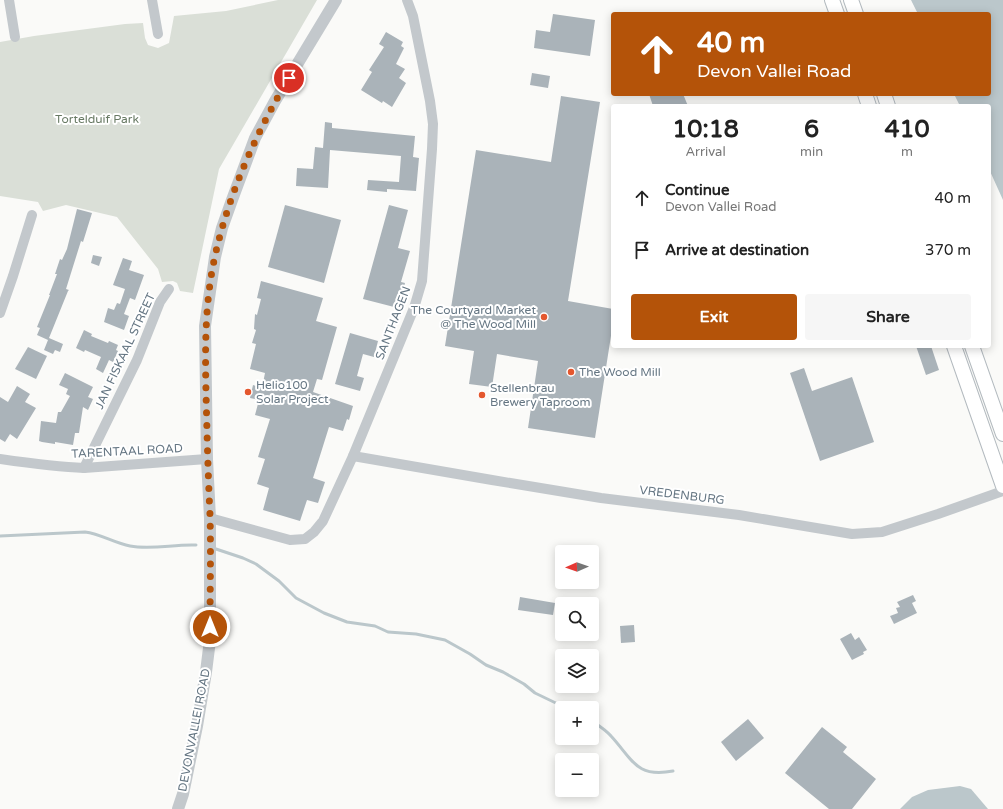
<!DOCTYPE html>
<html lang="en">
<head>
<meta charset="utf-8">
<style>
  body { margin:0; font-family:"Varela Round",sans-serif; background:#f6f6f6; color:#222; height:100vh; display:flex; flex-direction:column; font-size:15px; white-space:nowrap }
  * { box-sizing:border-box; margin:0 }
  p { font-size:13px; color:#767676 }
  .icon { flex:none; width:22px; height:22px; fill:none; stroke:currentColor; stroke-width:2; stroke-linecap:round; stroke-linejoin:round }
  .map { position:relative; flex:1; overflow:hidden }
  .side { position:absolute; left:611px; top:104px; width:380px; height:244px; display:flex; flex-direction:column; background:#fff; border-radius:4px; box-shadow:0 2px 10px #0003 }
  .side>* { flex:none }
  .top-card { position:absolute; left:611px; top:12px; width:380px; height:84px; border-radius:4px; box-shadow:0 2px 10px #0003; background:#b45309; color:#fff; overflow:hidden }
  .needle { width:26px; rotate:268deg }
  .fabs { position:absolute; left:555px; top:545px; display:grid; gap:8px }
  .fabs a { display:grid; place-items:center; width:44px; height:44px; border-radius:4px; background:#fff; box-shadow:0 2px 10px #0003; font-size:20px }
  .pin { position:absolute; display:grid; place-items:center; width:34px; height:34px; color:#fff; margin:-17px; border:2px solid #fff; border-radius:50%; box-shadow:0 1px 4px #0007 }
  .me { position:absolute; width:44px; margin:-22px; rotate:0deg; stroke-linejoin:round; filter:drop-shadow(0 0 3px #0008) }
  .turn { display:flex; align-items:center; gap:14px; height:84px; padding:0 20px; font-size:18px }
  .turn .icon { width:52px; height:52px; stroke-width:2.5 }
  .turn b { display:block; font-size:28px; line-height:34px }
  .eta { display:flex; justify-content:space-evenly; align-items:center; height:68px; text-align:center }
  .eta b { font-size:24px; font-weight:700; line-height:28px }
  .action { display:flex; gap:8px; margin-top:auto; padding:8px 20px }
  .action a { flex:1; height:46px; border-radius:4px; background:#b45309; color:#fff; font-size:16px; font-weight:700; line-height:46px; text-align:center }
  .action a+a { background:#f6f6f6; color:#222 }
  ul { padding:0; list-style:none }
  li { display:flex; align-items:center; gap:12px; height:52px; padding:0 20px }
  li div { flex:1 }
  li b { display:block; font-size:15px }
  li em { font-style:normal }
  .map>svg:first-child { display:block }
</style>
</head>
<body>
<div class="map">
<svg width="1003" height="809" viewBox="0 0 1003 809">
  <rect width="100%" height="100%" fill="#fafaf8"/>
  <polygon fill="#dadfd7" points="278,0 317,0 219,169 193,293 180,291 177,283 173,281 162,282 158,269 117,217 66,205 43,211 38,202 0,196 0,42 34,36 125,24 143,23 145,38 148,45 158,48 169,43 174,16 226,11"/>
  <g fill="#bbc7cb">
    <polygon points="911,0 1003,0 1003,200 989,169 989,106 960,106 954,94 989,94 989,14 918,14"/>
    <polygon points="960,786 971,789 988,809 900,809 912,797 928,790"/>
  </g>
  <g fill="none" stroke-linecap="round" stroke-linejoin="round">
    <g stroke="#bbc7cb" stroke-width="3">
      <path d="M0,536L85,532C101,534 114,543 130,546C152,550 174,544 196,545"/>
      <polyline points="216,549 243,558 256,564 279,581 296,598 324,613 347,622 375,626 388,632 416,634 445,640 470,654 486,665 503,672 524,684 535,693 562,706 572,708"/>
      <path d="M592,721C598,725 606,730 611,736C633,760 636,778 673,771"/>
    </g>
  </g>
  <g fill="#aab3b9">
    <polygon points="553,14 595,20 590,56 534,48 536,30 550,32"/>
    <polygon points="386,32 403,42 401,46 404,48 396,64 405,69 399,78 406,83 392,107 383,101 382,103 361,90 372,72 369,70 384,47 379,44"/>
    <polygon points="532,73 550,76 548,88 530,85"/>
    <polygon points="649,94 683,94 688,106 653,106"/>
    <polygon points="561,96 600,102 568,301 613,309 613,323 595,438 528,428 538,361 497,354 492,387 469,384 474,351 445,346 476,150 551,162"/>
    <polygon points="325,122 332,123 332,128 415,136 413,157 419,158 416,191 387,189 387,192 367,190 368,180 399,182 401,156 330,150 328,188 296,186 297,168 313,169 315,147 323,148"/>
    <polygon points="285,205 341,220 324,283 268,267"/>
    <polygon points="389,205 408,210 398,248 410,251 401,282 405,283 398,308 363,299"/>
    <polygon points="77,209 92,213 83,242 81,241 66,289 69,290 68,291 49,338 63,344 60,352 55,350 53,354 44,350 48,340 37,335 40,328 37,327 50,295 49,295 57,274 55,274 60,259 62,260 67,249"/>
    <polygon points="93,255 102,257 99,266 91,263"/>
    <polygon points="123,258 132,261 129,270 144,275 135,300 130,298 124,314 129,316 124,330 104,322 108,308 114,310 117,303 120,304 125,289 113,285"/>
    <polygon points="261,281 323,298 316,321 337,327 322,380 317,379 313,392 353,406 349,420 347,419 343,431 329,427 313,478 325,482 318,503 307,500 300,521 263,510 269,488 257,484 265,459 258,457 270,419 255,415 259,400 250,398 253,385 262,388 265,373 250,369 256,344 252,343 256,330 254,329 255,314 257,315 261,299 257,298"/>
    <polygon points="84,330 92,334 91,336 108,343 109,341 118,345 116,350 118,351 113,362 109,360 103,373 96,369 101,357 85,350 84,352 76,348"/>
    <polygon points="350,333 378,341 374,357 363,354 357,376 364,378 360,391 335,384"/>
    <polygon points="916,346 931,346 939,370 926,375"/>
    <polygon points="28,347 47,356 36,379 15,369"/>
    <polygon points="804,368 812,391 852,377 874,442 820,461 790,373"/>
    <polygon points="65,373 93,387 88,397 93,399 88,410 83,407 79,433 75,433 73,445 55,442 55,444 42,442 39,441 41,421 56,423 58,412 61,412 70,396 66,394 68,389 59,385"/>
    <polygon points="17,386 30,394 25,402 36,408 17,439 10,434 5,442 0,439 0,397 8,402"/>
    <polygon points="913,595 916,601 912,603 917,613 894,624 890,616 898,613 896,608 900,607 897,602"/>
    <polygon points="520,597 555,603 553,615 518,610"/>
    <polygon points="634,625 635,642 621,643 620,626"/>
    <polygon points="851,633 855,640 859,637 867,650 863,652 864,654 852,660 840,639"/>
    <polygon points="748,719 764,738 736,761 721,742"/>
    <polygon points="822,727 847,747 843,752 876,779 852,809 829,809 785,773"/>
  </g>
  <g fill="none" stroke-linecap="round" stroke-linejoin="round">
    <defs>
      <g id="secondary">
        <polyline points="832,0 837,14"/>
        <polyline points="851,0 856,14"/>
        <polyline points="865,94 869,106"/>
        <polyline points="884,94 888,106"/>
        <polyline points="954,346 1003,486"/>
        <polyline points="972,346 1003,434"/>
      </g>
    </defs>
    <use href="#secondary" stroke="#b3babf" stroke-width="16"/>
    <g stroke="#c3c8cc" stroke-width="10">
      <polyline points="9,0 15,37"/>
      <polyline points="152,0 158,34"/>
      <polyline points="0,313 13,276 32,215"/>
      <polyline points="353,456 492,480 601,498 739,515 852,534 882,532 938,514 1003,491"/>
      <path d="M0,459C28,463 56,467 84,468L207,459"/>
      <polyline points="84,468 137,360 160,302 169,289"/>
      <polyline points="210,518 290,540 305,539 314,532 323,521 353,456 414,308 422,281 432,149 433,124 430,101 413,16 407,0"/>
    </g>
    <polyline stroke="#c3c8cc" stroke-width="12" points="178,809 183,794 197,726 206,672 210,640 210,518 207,459 205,326 215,257 222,228 232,200 255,138 275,101 336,0"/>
    <use href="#secondary" stroke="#fff" stroke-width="14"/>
  </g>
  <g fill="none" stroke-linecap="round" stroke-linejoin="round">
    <path stroke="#b45309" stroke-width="7" stroke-dasharray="0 12.6" d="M210,627C210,590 211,553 210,515C208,474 207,433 206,392C205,346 205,301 215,256C229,193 256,133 289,78"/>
  </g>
  <g fill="#e4572e" stroke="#fff" stroke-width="1.5">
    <circle cx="544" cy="317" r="4"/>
    <circle cx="571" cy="372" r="4"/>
    <circle cx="248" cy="392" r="4"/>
    <circle cx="482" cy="395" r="4"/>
  </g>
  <g text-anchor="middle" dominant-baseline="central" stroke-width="4" stroke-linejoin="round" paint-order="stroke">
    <g font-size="12" fill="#687a64" stroke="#fff">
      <text x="97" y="119">Tortelduif Park</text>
    </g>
    <g font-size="12" fill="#657683" stroke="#fff" text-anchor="start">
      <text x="536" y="310" text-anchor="end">The Courtyard Market<tspan x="536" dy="14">@ The Wood Mill</tspan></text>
      <text x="579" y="372">The Wood Mill</text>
      <text x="256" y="385">Helio100<tspan x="256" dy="14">Solar Project</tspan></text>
      <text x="490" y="388">Stellenbrau<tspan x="490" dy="14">Brewery Taproom</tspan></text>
    </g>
    <g font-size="12" fill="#657683" stroke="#fff">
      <text transform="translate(393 323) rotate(-69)">SANTHAGEN</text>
      <text transform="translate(125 351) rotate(-65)">JAN FISKAAL STREET</text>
      <text transform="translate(127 451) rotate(-3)">TARENTAAL ROAD</text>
      <text transform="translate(682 495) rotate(7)">VREDENBURG</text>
      <text transform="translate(194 730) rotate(-79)">DEVONVALLEI ROAD</text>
    </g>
  </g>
</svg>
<div class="fabs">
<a><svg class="needle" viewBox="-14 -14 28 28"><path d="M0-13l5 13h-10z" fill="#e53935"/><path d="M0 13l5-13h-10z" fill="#767676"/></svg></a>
<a><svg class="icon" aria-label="search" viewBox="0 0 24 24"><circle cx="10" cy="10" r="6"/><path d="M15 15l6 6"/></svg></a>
<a><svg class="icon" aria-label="layers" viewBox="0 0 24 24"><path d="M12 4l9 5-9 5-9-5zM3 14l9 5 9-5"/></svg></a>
<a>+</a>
<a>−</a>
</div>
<div class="pin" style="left:289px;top:78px;background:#d93025"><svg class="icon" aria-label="arrive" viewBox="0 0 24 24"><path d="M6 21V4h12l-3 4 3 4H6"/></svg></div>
<svg class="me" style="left:210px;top:627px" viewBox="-20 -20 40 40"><circle r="17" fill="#b45309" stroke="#fff" stroke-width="3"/><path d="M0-11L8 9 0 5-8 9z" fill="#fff"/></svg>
<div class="top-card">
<div class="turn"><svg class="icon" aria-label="ahead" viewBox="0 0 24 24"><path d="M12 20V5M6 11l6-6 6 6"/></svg><div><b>40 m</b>Devon Vallei Road</div></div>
</div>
<section class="side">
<div class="eta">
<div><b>10:18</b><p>Arrival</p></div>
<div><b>6</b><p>min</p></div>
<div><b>410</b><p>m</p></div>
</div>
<ul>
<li><svg class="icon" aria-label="ahead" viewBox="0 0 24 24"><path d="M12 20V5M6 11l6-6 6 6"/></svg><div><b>Continue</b><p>Devon Vallei Road</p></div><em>40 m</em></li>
<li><svg class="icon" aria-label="arrive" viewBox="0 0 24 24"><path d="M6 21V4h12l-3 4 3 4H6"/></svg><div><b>Arrive at destination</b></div><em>370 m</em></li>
</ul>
<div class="action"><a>Exit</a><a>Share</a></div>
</section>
</div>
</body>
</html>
